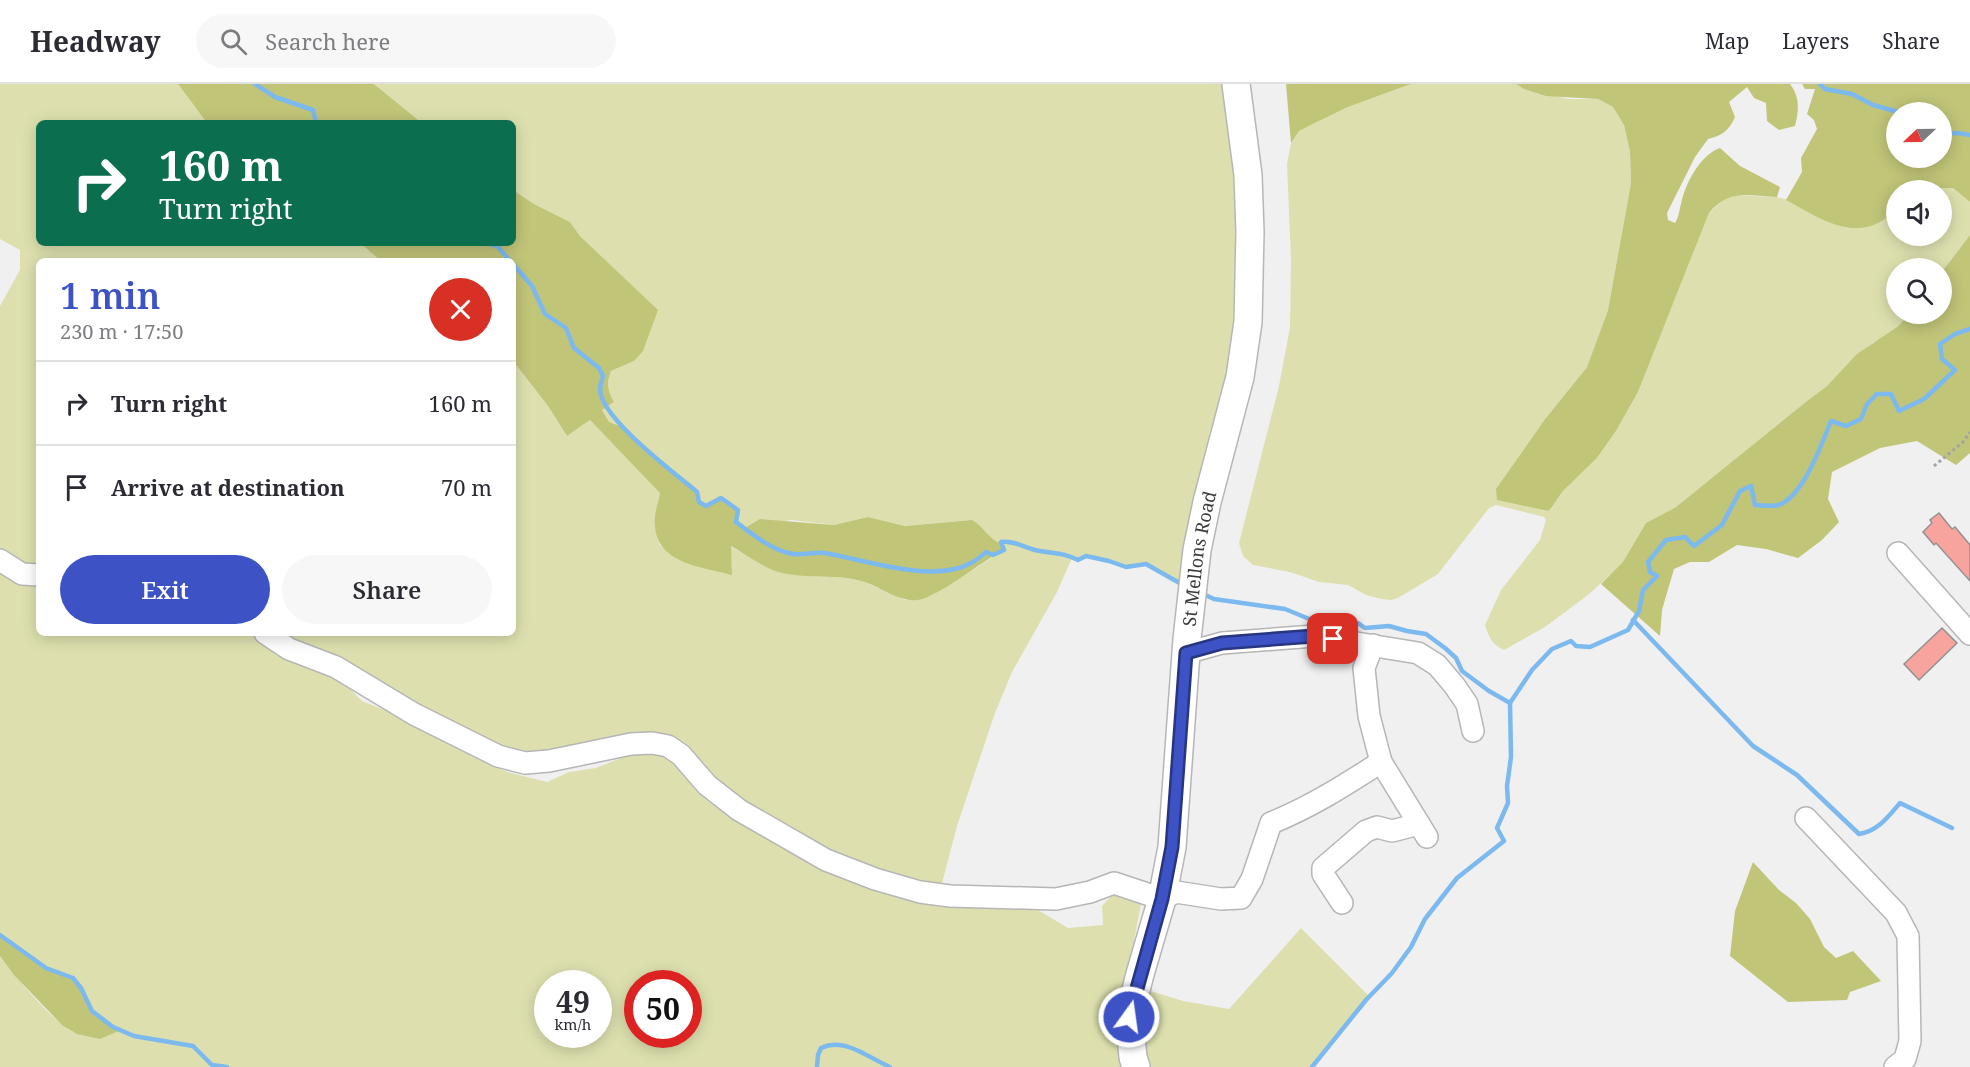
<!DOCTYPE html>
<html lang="en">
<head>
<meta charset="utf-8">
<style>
  body { margin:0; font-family:"Noto Serif",serif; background:#f7f7f7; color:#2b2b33; height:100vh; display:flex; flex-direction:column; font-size:22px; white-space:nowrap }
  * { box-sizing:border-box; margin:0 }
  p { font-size:20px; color:#7c7c81 }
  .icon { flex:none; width:33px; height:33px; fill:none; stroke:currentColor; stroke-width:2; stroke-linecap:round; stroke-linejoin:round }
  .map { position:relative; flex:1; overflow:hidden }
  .side { position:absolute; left:36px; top:174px; width:480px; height:378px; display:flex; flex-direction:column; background:#fff; border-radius:9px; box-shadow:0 3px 15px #0003 }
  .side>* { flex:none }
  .top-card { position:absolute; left:36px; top:36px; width:480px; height:126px; border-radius:9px; box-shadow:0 3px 15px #0003; background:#0b6e4f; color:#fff; overflow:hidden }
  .needle { width:39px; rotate:248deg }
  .tools { position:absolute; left:1886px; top:18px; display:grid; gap:12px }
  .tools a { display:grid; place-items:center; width:66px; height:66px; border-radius:50%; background:#fff; box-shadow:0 3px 15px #0003; font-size:30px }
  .speed { position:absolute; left:534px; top:886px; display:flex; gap:12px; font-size:30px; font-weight:700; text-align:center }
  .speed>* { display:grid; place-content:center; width:78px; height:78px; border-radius:50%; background:#fff; box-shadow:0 3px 15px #0003; line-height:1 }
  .speed small { font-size:15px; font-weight:400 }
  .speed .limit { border:9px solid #d22; background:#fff; color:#111 }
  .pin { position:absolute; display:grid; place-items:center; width:51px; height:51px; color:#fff; margin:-26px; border-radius:12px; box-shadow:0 3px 9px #0006 }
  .me { position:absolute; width:66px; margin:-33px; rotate:14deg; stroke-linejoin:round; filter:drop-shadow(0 0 4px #0008) }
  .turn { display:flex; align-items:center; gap:21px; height:126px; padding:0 24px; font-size:27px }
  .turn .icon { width:78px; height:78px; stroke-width:2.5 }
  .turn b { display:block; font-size:42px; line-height:51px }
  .round { display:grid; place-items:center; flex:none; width:63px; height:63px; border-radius:32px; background:#f7f7f7 }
  .summary { display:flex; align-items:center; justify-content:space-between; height:102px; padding:0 24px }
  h1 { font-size:36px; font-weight:600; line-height:45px; color:#3d52c5 }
  .action { display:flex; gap:12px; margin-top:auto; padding:12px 24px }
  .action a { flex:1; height:69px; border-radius:36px; background:#3d52c5; color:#fff; font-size:24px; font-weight:600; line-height:69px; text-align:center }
  .action a+a { background:#f7f7f7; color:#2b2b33 }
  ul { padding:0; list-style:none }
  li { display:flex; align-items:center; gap:18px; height:84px; padding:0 24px; border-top:2px solid #e1e1e2 }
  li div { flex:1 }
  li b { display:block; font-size:22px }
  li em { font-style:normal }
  header { display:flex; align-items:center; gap:36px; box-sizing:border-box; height:84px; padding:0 30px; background:#fff; border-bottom:2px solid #e1e1e2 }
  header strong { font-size:28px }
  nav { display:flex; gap:33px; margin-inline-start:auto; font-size:21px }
  .search { width:420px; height:54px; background:#f7f7f7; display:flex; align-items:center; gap:15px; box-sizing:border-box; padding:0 21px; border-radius:33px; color:#7c7c81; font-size:22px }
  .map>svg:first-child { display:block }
</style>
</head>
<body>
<header>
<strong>Headway</strong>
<div class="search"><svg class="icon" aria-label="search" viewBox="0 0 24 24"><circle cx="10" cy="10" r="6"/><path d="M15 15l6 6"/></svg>Search here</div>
<nav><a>Map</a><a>Layers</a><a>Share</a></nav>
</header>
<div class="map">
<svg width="1970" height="983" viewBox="0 0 1970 983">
  <rect width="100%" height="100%" fill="#f0f0f1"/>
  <g fill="#dde0ae" fill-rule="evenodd">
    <polygon points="0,0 178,0 207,39 39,39 39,159 360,159 381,177 39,177 39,482 28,484 0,467 0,222 20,186 20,166 0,155"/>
    <path d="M374,0H1225L1240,122L1237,265L1184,501L1146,480L1126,483L1109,477L1086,472L1078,476L1072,474L1057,508L1012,588L995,629L957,742L940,807L850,779L713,699L686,665L574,664L527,669L497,661L276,549H513V277L548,322L567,352L590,336L661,409C655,430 654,440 660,461L732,490L730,462L775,487L803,491L833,492L862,497L905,516L933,511L1004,466L1002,460C987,454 985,443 972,436L905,442L868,433L834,441L791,436L745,444L699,418L625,344L609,338L602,326L614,318C608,307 606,300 611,287L634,277L657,226L580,152L570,138L534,120L513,106V39H422Z"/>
    <path d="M1411,0H1516L1524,5L1569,15H1598L1613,23L1624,41L1630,68L1631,99L1608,226L1587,283L1546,334L1528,422L1547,427L1552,423L1562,408L1597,374L1616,347L1638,308L1709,129L1724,115L1735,111L1777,113L1874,141L1896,128V152H1941V106H1934L1940,104H1953L1970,118V151L1941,189V184H1896V230H1910L1897,243L1882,255L1872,259L1827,302L1676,423L1646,439L1623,479L1588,511L1545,543L1504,566C1492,560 1489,554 1485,541L1501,506L1540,456L1546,436L1544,433L1496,421L1489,424L1438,490L1398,514L1391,516L1381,515L1366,511L1348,501L1319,498L1290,488L1253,481L1243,472L1239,459L1279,302L1290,243L1291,176L1287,80L1291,59L1299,47L1319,37L1348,23Z"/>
    <path d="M0,483L39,497V549H250L272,566L335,590L362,617L416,639L475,674L507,688L547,698L569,688L596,684L631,670L658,668L674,678L706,716L725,729L804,774L1028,820L1068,844L1103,841L1102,822L1116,807L1134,814L1141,820L1121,924L1125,983H0V872C12,889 60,947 78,949C91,951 107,947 120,946L92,927L81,904L73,894L46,884L0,851ZM548,900H598V951H548ZM638,900H688V951H638Z"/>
    <polygon points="1301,844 1369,912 1312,983 1140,983 1144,905 1183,917 1229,925"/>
  </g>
  <g fill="#c1c578" fill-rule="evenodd">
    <polygon points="178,0 374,0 422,39 207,39"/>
    <polygon points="1286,0 1411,0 1348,23 1319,37 1299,47 1291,59"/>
    <path d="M1516,0H1790C1800,13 1799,26 1795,42L1779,46L1767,37L1766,19L1754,14L1747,3L1729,18L1735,33C1729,47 1721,52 1708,55L1695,73L1667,129L1668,136L1675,139C1679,133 1679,127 1681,120C1685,100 1700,71 1720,64L1740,82L1780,103L1777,113C1748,112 1730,104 1709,129L1638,308L1616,347L1597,374L1562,408L1552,423L1548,427L1497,416L1496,405L1546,334L1587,283L1608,226L1631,99L1630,68L1624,41L1613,23L1598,15L1546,12L1524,5Z"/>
    <path d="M1802,0H1970V118L1953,104H1940L1934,106H1896V128C1888,133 1880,139 1871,142C1841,151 1811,129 1786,116L1802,88L1801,74L1817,45L1814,36L1807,30L1815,5H1805ZM1896,28H1941V74H1896Z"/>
    <path d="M513,106L534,120L570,138L580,152L658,226L643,267L634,277L611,287C606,300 608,307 614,318L602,326L609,338L625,344L634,355L697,408L699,418L706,422L721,414L738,426L737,438L745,444L760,435L834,441L868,433L905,442L972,436C985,443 987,454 1002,460L1004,466C983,476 936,515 917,516C898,518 880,502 861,497C833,489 803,496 775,487C760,481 745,470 731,462L732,491C697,482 651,479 655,432C656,424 659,416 660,409L590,336L567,352L548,322L513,277V177H381L360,159H513Z"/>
    <polygon points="1970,151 1970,369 1956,381 1917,357 1880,364 1832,388 1828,415 1839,438 1822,456 1798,474 1766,465 1737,461 1709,478 1690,478 1674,485 1662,526 1660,552 1601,500 1623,478 1646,439 1676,423 1806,318 1827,302 1857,270 1897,243 1910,230 1941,230 1941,189"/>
    <polygon points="1753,778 1779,806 1796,819 1810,835 1824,863 1836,874 1853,867 1881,897 1850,908 1847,916 1788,918 1730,872 1735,827"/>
    <polygon points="0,851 46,884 73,894 81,904 92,927 113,943 121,946 100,955 77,950 62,941 14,891 0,872"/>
  </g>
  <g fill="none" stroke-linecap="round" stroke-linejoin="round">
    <g stroke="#7cb9ee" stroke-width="4.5">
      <polyline points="255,0 275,13 313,26 316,39"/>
      <polyline points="1820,0 1825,5 1852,10 1873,21 1898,28"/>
      <polyline points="1941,50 1958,49 1970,51"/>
      <polyline points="487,159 498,163 510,177"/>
      <path d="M513,180L532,202L545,230L566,244L574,264L599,284L603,292C602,296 600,301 600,305C600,334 676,390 697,408L699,418L706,422L721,414L738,426L736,438C752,450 769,464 788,469C801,473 813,467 825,469C865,476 933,500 971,479C977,476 981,472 986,468L993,471L1004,466L1001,458C1015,456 1026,465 1040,467C1057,470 1061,468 1078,476L1086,472L1109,477L1126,483L1146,480L1183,501"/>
      <path d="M1201,509L1214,515L1285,525L1319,539H1358L1365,544L1389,542L1407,547L1426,550L1445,564L1456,574L1462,587L1489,607L1510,619L1532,586L1552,565L1571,557L1576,562L1590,563L1628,546L1639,527L1643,506L1657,492L1650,488L1648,478L1666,456L1685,453L1694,462L1722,441L1740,407L1751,402L1755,421C1762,421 1772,423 1779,421C1804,411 1821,361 1831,337L1846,342L1861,335L1867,320L1877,310H1891L1899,327L1924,315L1955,286L1942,275L1940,260L1955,250L1970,245"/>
      <path d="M1633,536L1753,662L1797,691L1859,750C1878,747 1888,733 1900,719L1952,744"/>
      <polyline points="0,851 46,884 73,894 81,904 92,927 113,943 134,952 193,962 212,981 227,983"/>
      <path d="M817,983L818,971L821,964C845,953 867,973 890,983"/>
      <polyline points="1312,983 1366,916 1392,889 1411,863 1425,835 1457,794 1504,757 1497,744 1508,719 1507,702 1511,673 1510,619"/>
    </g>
  </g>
  <g fill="#f7a49f" stroke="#929090" stroke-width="1.5">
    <polygon points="1939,429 1952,445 1955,443 1970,461 1970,497 1936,459 1934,461 1923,448 1932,439 1930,436"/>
    <polygon points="1942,544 1957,559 1919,596 1904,580"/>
  </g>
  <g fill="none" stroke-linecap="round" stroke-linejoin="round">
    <defs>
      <g id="minor">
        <polyline points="1898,469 1970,550"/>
        <polyline points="0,476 22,490 39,491"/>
        <path d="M265,549L289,565L336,583L414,630L498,672L525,679L549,677L631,660L652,659L668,662L681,671L707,701L739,726L826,776L875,795L920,808L950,812L1056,815L1090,808L1114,799L1162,815L1176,808L1221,815L1241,814L1252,795L1271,739C1311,723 1345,701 1381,678L1369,632L1364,584L1373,561"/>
        <polyline points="1186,569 1222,559 1314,552 1418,569 1437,581 1454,601 1467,620 1473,647"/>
        <polyline points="1381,678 1427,753"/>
        <polyline points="1806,734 1896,829 1908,852 1910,957 1905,975 1895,983"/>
        <polyline points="1342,819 1323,790 1323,784 1366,747 1377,743 1392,747 1419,740"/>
      </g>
      <g id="major">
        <path id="s1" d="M1136,983L1133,973L1129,933L1140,890L1162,815L1172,763L1187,555L1197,466L1207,418L1240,293L1248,238L1250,148L1248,91L1236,0"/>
      </g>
    </defs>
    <use href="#minor" stroke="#b6b6b7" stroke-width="24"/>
    <use href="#major" stroke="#b6b6b7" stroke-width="30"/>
    <polyline stroke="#a3a3a3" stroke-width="3" stroke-dasharray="3 3" stroke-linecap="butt" points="1934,382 1963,358 1970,348"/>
    <use href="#minor" stroke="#fff" stroke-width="21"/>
    <use href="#major" stroke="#fff" stroke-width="27"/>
  </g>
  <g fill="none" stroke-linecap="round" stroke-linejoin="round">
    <defs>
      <polyline id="route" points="1129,933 1162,815 1172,763 1186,569 1222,559 1314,552 1333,555"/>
    </defs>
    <use href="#route" stroke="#283580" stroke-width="15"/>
    <use href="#route" stroke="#3d52c5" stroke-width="10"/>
  </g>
  <g text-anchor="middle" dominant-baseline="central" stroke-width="6" stroke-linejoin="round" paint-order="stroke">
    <g font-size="18" fill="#3b3b3b" stroke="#f0f0f1">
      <text stroke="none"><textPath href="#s1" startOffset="516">St Mellons Road</textPath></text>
    </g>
  </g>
</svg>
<div class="tools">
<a><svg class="needle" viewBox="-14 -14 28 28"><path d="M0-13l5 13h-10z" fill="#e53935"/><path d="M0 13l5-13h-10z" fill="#7c7c81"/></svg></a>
<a><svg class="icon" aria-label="sound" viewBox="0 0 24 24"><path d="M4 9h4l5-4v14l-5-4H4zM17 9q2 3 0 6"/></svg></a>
<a><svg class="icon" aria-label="search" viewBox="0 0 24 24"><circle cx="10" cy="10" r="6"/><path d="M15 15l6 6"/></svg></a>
</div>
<div class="speed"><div>49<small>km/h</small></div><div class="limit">50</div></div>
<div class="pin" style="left:1333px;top:555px;background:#d93025"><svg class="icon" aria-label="arrive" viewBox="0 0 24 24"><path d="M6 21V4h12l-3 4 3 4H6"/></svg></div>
<svg class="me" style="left:1129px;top:933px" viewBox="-20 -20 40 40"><circle r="17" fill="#3d52c5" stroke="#fff" stroke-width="3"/><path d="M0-11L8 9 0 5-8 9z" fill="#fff"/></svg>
<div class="top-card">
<div class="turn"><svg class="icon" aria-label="right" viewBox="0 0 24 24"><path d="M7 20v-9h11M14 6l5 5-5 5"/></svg><div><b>160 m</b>Turn right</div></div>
</div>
<section class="side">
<div class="summary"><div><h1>1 min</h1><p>230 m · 17:50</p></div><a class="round" style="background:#d93025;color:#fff"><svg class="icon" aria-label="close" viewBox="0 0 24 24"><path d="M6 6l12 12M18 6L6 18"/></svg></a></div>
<ul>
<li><svg class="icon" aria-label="right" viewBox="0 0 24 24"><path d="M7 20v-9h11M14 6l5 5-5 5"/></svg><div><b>Turn right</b></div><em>160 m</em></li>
<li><svg class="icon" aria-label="arrive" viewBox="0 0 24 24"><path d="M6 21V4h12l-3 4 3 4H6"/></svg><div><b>Arrive at destination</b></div><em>70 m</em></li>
</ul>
<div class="action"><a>Exit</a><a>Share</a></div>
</section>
</div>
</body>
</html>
